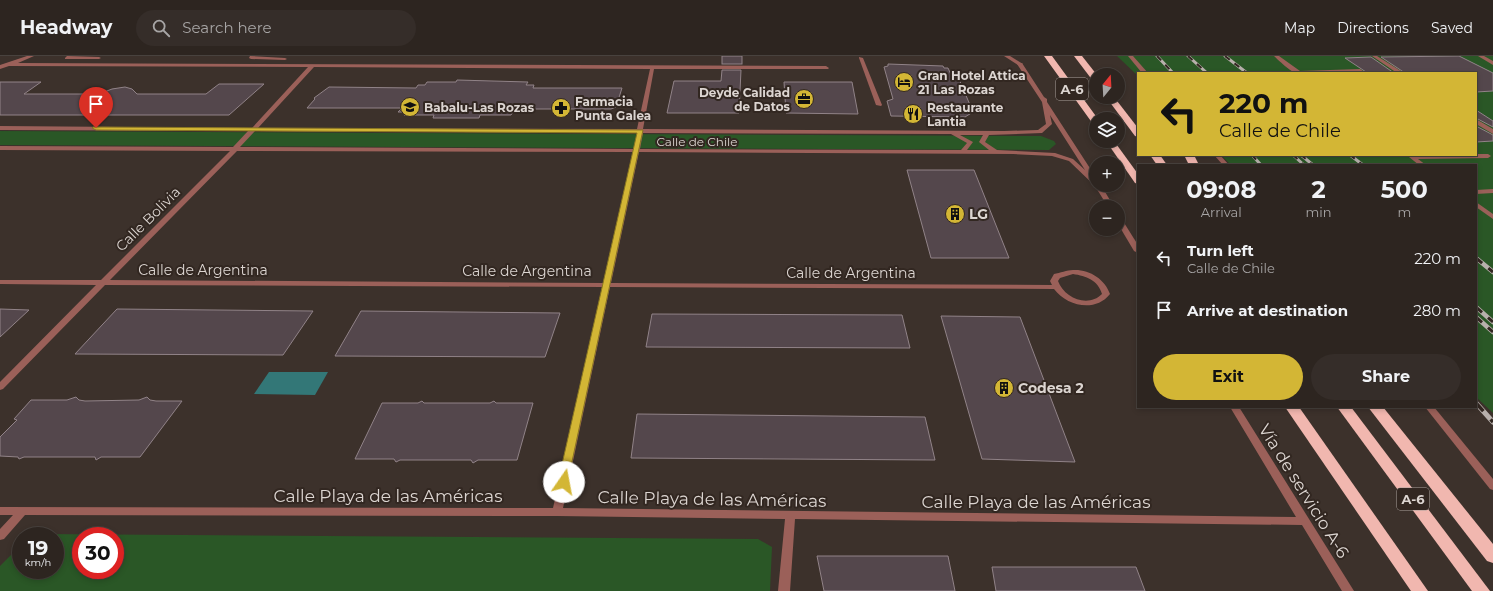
<!DOCTYPE html>
<html lang="en">
<head>
<meta charset="utf-8">
<style>
  body { margin:0; font-family:Montserrat,sans-serif; background:#352d29; color:#f1f3f6; height:100vh; display:flex; flex-direction:column; font-size:15px; white-space:nowrap }
  * { box-sizing:border-box; margin:0 }
  p { font-size:13px; color:#a7a5a5 }
  .icon { flex:none; width:22px; height:22px; fill:none; stroke:currentColor; stroke-width:2; stroke-linecap:round; stroke-linejoin:round }
  .map { position:relative; flex:1; overflow:hidden }
  .panel { position:absolute; left:1137px; top:108px; width:340px; height:244px; display:flex; flex-direction:column; background:#2d2520; border-radius:0px; box-shadow:0 2px 6px #0003,0 0 0 1px #48423e }
  .panel>* { flex:none }
  .guide { position:absolute; left:1137px; top:16px; width:340px; height:84px; border-radius:0px; box-shadow:0 2px 6px #0003,0 0 0 1px #48423e; background:#d3b635; color:#111; overflow:hidden }
  .needle { width:26px; rotate:18deg }
  .controls { position:absolute; left:1089px; top:12px; display:grid; gap:8px }
  .controls a { display:grid; place-items:center; width:36px; height:36px; border-radius:50%; background:#2d2520; box-shadow:0 2px 6px #0003,0 0 0 1px #48423e; font-size:20px }
  .speed { position:absolute; left:12px; top:471px; display:flex; gap:8px; font-size:20px; font-weight:700; text-align:center }
  .speed>* { display:grid; place-content:center; width:52px; height:52px; border-radius:50%; background:#2d2520; box-shadow:0 2px 6px #0003,0 0 0 1px #48423e; line-height:1 }
  .speed small { font-size:10px; font-weight:400 }
  .speed .limit { border:6px solid #d22; background:#fff; color:#111 }
  .pin { position:absolute; display:grid; place-items:center; width:34px; height:34px; color:#fff; margin:-41px -17px; border-radius:50% 50% 50% 0; rotate:-45deg; box-shadow:0 0 4px #0007 }
  .pin .icon { rotate:45deg }
  .me { position:absolute; width:44px; margin:-22px; rotate:12deg; stroke-linejoin:round; filter:drop-shadow(0 0 3px #0008) }
  .turn { display:flex; align-items:center; gap:14px; height:84px; padding:0 16px; font-size:18px }
  .turn .icon { width:52px; height:52px; stroke-width:2.5 }
  .turn b { display:block; font-size:28px; line-height:34px }
  .eta { display:flex; justify-content:space-evenly; align-items:center; height:68px; text-align:center }
  .eta b { font-size:24px; font-weight:700; line-height:28px }
  .cta { display:flex; gap:8px; margin-top:auto; padding:8px 16px }
  .cta a { flex:1; height:46px; border-radius:24px; background:#d3b635; color:#111; font-size:16px; font-weight:700; line-height:46px; text-align:center }
  .cta a+a { background:#352d29; color:#f1f3f6 }
  ul { padding:0; list-style:none }
  li { display:flex; align-items:center; gap:12px; height:52px; padding:0 16px }
  li div { flex:1 }
  li b { display:block; font-size:15px }
  li em { font-style:normal }
  header { display:flex; align-items:center; gap:24px; box-sizing:border-box; height:56px; padding:0 20px; background:#2d2520; border-bottom:1px solid #48423e }
  header strong { font-size:19px }
  nav { display:flex; gap:22px; margin-inline-start:auto; font-size:14px }
  .search { width:280px; height:36px; background:#352d29; display:flex; align-items:center; gap:10px; box-sizing:border-box; padding:0 14px; border-radius:22px; color:#a7a5a5; font-size:15px }
  .map>svg:first-child { display:block }
</style>
</head>
<body>
<header>
<strong>Headway</strong>
<div class="search"><svg class="icon" aria-label="search" viewBox="0 0 24 24"><circle cx="10" cy="10" r="6"/><path d="M15 15l6 6"/></svg>Search here</div>
<nav><a>Map</a><a>Directions</a><a>Saved</a></nav>
</header>
<div class="map">
<svg width="1493" height="535" viewBox="0 0 1493 535">
  <rect width="100%" height="100%" fill="#3c312b"/>
  <g fill="#2a5726" fill-rule="evenodd">
    <polygon points="1117,0 1493,0 1493,357 1476,341 1476,109 1231,109 1221,99 1476,99 1476,17 1138,17 1138,20"/>
    <polygon points="0,75 1041,80 1054,85 1056,88 1049,94 0,89"/>
    <path d="M38,478L758,483L772,491L770,535H0V510L21,489V514H55V480H34ZM81,480H115V514H81Z"/>
  </g>
  <polygon fill="#377" points="269,316 328,316 315,339 254,338"/>
  <g fill="#54474c" stroke="#918388">
    <rect x="722" y="0" width="20" height="8"/>
    <polygon points="1459,0 1493,17 1493,35 1476,36 1476,17 1405,17 1381,1"/>
    <polygon points="1371,1 1394,17 1366,16 1345,2"/>
    <polygon points="888,8 943,10 944,12 948,12 953,23 959,23 973,56 965,61 891,60 887,45 893,43 884,11 888,10"/>
    <polygon points="722,14 741,14 739,57 667,57 674,25 721,25"/>
    <polygon points="457,24 528,26 526,29 534,29 533,32 622,32 616,51 611,53 522,53 520,56 513,56 511,59 480,59 479,62 433,62 434,59 404,59 407,56 398,56 402,52 307,52 315,43 314,42 329,31 416,32 418,29 425,29 427,26 456,26"/>
    <polygon points="0,26 41,26 24,38 99,38 112,33 125,31 132,33 137,38 206,38 219,28 264,28 229,59 0,59"/>
    <polygon points="784,26 852,26 858,58 786,57"/>
    <polygon points="1476,54 1493,65 1493,71 1476,62"/>
    <polygon points="1476,70 1493,79 1493,85 1476,86"/>
    <polygon points="907,114 974,114 1009,202 931,202"/>
    <polygon points="0,253 29,254 0,281"/>
    <polygon points="117,253 313,255 283,299 75,298"/>
    <polygon points="361,255 560,257 545,301 335,300"/>
    <polygon points="652,258 902,259 910,292 646,291"/>
    <polygon points="941,260 1020,261 1075,406 982,403"/>
    <polygon points="76,341 79,344 85,345 139,344 147,341 150,344 156,345 182,345 140,401 101,401 96,404 95,401 24,401 19,403 18,401 0,400 0,381 17,364 14,363 31,344 67,344"/>
    <polygon points="422,345 424,347 490,347 494,345 496,347 533,347 517,404 478,404 473,407 471,404 400,404 396,406 394,403 355,403 382,347 418,347"/>
    <polygon points="637,358 925,361 935,404 631,402"/>
    <polygon points="817,500 948,500 955,535 824,535"/>
    <polygon points="992,511 1136,511 1145,535 996,535"/>
  </g>
  <g fill="none" stroke-linecap="round" stroke-linejoin="round">
    <polygon fill="#9b6059" fill-rule="evenodd" points="859,1 863,2 882,49 881,50 876,49 859,2"/>
    <g fill="#9b6059" fill-rule="evenodd">
      <path d="M27,0H34L18,7L826,10L829,12L828,13H654L643,73L1004,75L1038,74L1046,68L1042,46L1017,8L1022,7L1044,41L1047,43V46L1095,120L1093,122L1096,124V129H1101L1114,151H1108L1095,130L1069,105L1052,100L1013,98L639,96L611,227L1052,229L1050,225L1054,218C1060,217 1067,214 1073,214C1089,213 1105,223 1110,238C1095,257 1067,250 1054,233L610,231L563,452L1296,461L1230,351H1239L1354,535H1342L1302,469L795,463L790,535H778L785,463L557,460L25,459L4,483L0,484V473L13,459H0V451L553,452L603,231L105,229L3,333L0,334V326L96,229L0,228V224H101L230,95L0,94V90L233,91L248,75L0,74V70L252,72L308,11L9,10L0,13V9ZM314,11L650,13L637,73L258,72ZM1050,59L1085,114L1073,103L1055,97L997,94L985,86L989,79L1042,77L1052,68ZM255,75L637,77L634,93L240,91ZM643,77L951,78L967,87L961,94L640,93ZM960,79H983L979,86L989,94H967L973,86ZM237,95L633,96L604,227L110,224ZM1073,218C1086,220 1098,224 1102,238C1088,252 1064,242 1058,225L1060,222Z"/>
      <polygon points="67,0 99,1 101,2 99,3 65,3 65,2"/>
      <polygon points="250,0 285,2 287,3 285,4 251,3 249,2"/>
      <polygon points="1128,0 1133,0 1148,17 1142,17"/>
      <path d="M1274,0H1279L1300,15L1360,13L1363,15C1358,18 1303,19 1296,17C1291,16 1278,4 1274,0Z"/>
      <polygon points="1372,0 1377,0 1404,17 1397,17"/>
      <polygon points="1478,0 1484,0 1493,5 1493,9"/>
      <polygon points="1476,63 1493,73 1493,78 1476,68"/>
      <polygon points="1476,98 1488,98 1491,100 1488,102 1418,103 1426,109 1419,109 1409,101 1412,99"/>
      <polygon points="1214,99 1220,99 1229,109 1223,109"/>
      <polygon points="1493,133 1493,137 1476,138 1476,134"/>
      <polygon points="1476,146 1493,158 1493,163 1476,151"/>
      <polygon points="1118,160 1121,162 1138,189 1138,197 1134,195 1118,168"/>
      <polygon points="1425,351 1434,351 1493,423 1493,434 1490,433"/>
    </g>
    <polygon fill="#9b6059" fill-rule="evenodd" points="1004,0 1010,0 1023,8 1018,9"/>
    <g fill="#f1b7af" fill-rule="evenodd">
      <polygon points="1044,0 1052,0 1098,63 1096,63 1096,69 1093,68"/>
      <polygon points="1074,0 1082,0 1097,19 1096,25 1093,25"/>
      <polygon points="1106,41 1114,41 1138,72 1138,81 1135,80"/>
      <polygon points="1106,85 1114,85 1138,118 1138,128 1135,127"/>
      <polygon points="1150,99 1160,99 1167,109 1157,109"/>
      <polygon points="1184,99 1194,99 1199,109 1189,109"/>
      <polygon points="1285,351 1299,351 1428,535 1411,535"/>
      <polygon points="1337,351 1351,351 1490,535 1472,535"/>
      <polygon points="1368,351 1383,351 1493,488 1493,507 1487,505"/>
    </g>
    <defs>
      <g id="rail-far2">
        <polyline points="1157,0 1173,17"/>
        <polyline points="1188,0 1207,17"/>
        <polyline points="1225,0 1247,17"/>
        <polyline points="1252,99 1261,109"/>
        <polyline points="1293,99 1304,109"/>
        <polyline points="1301,99 1313,109"/>
        <polyline points="1350,99 1363,109"/>
      </g>
      <g id="rail-far1">
        <polyline points="1476,202 1493,216"/>
        <polyline points="1476,251 1493,266"/>
        <polyline points="1476,261 1493,276"/>
      </g>
      <polyline id="rail" points="1476,347 1493,366"/>
    </defs>
    <use href="#rail-far2" stroke="#b8b0ac" stroke-width="3"/>
    <use href="#rail-far1" stroke="#b8b0ac" stroke-width="4.5"/>
    <use href="#rail" stroke="#b8b0ac" stroke-width="5"/>
    <use href="#rail-far2" stroke="#322721" stroke-width="2" stroke-dasharray="6" stroke-linecap="butt"/>
    <use href="#rail-far1" stroke="#322721" stroke-width="3" stroke-dasharray="8" stroke-linecap="butt"/>
    <use href="#rail" stroke="#322721" stroke-width="3.5" stroke-dasharray="11" stroke-linecap="butt"/>
  </g>
  <polygon fill="#d3b635" stroke="#897622" points="93,71 643,74 567,429 560,429 558,426 637,77 96,74 92,72"/>
  <defs>
    <symbol id="hotel-disc" viewBox="-11 -11 22 22"><circle r="9.5" fill="#d3b635" stroke="#322721"/><path d="M-6-4.5h1.5V1H6V5H4.5V3h-9V5H-6ZM-4 0a1.8 1.8 0 1 1 3.6 0ZM.5 0V-2.5h3Q6-2.5 6 0Z" fill="#111"/></symbol>
    <symbol id="office-disc" viewBox="-11 -11 22 22"><circle r="9.5" fill="#d3b635" stroke="#322721"/><path d="M-6-3h4V-5.5h4V-3h4V5H-6ZM-1-4.5V-3h2v-1.5ZM-6 0V1H6V0Z" fill="#111"/></symbol>
    <symbol id="school-disc" viewBox="-11 -11 22 22"><circle r="9.5" fill="#d3b635" stroke="#322721"/><path d="M0-5L7-2L0 1L-7-2ZM-4 1L0 2.5L4 1V4Q0 6-4 4Z" fill="#111"/></symbol>
    <symbol id="pharmacy-disc" viewBox="-11 -11 22 22"><circle r="9.5" fill="#d3b635" stroke="#322721"/><path d="M-2-6h4v4h4v4h-4v4h-4v-4h-4v-4h4Z" fill="#111"/></symbol>
    <symbol id="restaurant-disc" viewBox="-11 -11 22 22"><circle r="9.5" fill="#d3b635" stroke="#322721"/><path d="M-5-6h1v4h1v-4h1v4h1v-4h1v5L-1.5 .5V6h-2V.5L-5-1ZM5-6V6H3V1.5H1.5Q1.5-4 5-6Z" fill="#111"/></symbol>
    <symbol id="building-disc" viewBox="-11 -11 22 22"><circle r="9.5" fill="#d3b635" stroke="#322721"/><path d="M-4-6H4V6H1V3H-1V6H-4ZM-2.5-4.3h1.7v1.8h-1.7ZM.8-4.3h1.7v1.8H.8ZM-2.5-1h1.7V.8h-1.7ZM.8-1h1.7V.8H.8Z" fill="#111"/></symbol>
  </defs>
  <g fill-rule="evenodd">
    <use href="#hotel-disc" x="893" y="15" width="22" height="22"/>
    <use href="#office-disc" x="793" y="32" width="22" height="22"/>
    <use href="#school-disc" x="399" y="40" width="22" height="22"/>
    <use href="#pharmacy-disc" x="550" y="41" width="22" height="22"/>
    <use href="#restaurant-disc" x="902" y="47" width="22" height="22"/>
    <use href="#building-disc" x="944" y="147" width="22" height="22"/>
    <use href="#building-disc" x="993" y="321" width="22" height="22"/>
  </g>
  <g text-anchor="middle" dominant-baseline="central" stroke-width="4" stroke-linejoin="round" paint-order="stroke">
    <g font-size="12" font-weight="bold" fill="#dcd5d1" stroke="#322721" text-anchor="start">
      <text x="918" y="19">Gran Hotel Attica<tspan x="918" dy="14">21 Las Rozas</tspan></text>
      <text x="790" y="36" text-anchor="end">Deyde Calidad<tspan x="790" dy="14">de Datos</tspan></text>
      <text x="575" y="45">Farmacia<tspan x="575" dy="14">Punta Galea</tspan></text>
      <text x="424" y="51">Babalu-Las Rozas</text>
      <text x="927" y="51">Restaurante<tspan x="927" dy="14">Lantia</tspan></text>
    </g>
    <g font-size="12" fill="#dcd5d1" stroke="#322721">
      <text x="697" y="85">Calle de Chile</text>
    </g>
    <g fill="#322721" stroke="#a9a19c" stroke-width="1">
      <rect x="1056" y="22" width="32" height="22" rx="3"/>
      <rect x="1397" y="432" width="32" height="22" rx="3"/>
    </g>
    <g font-size="13" font-weight="bold" fill="#dcd5d1">
      <text x="1072" y="33">A-6</text>
      <text x="1413" y="443">A-6</text>
    </g>
    <g font-size="14" font-weight="bold" fill="#dcd5d1" stroke="#322721" text-anchor="start">
      <text x="969" y="158">LG</text>
      <text x="1018" y="332">Codesa 2</text>
    </g>
    <g font-size="14" fill="#dcd5d1" stroke="#322721">
      <text transform="translate(148 163) rotate(-45)">Calle Bolivia</text>
      <text x="203" y="214">Calle de Argentina</text>
      <text x="527" y="215">Calle de Argentina</text>
      <text x="851" y="217">Calle de Argentina</text>
    </g>
    <g font-size="17" fill="#dcd5d1" stroke="#322721">
      <text transform="translate(1304 435) rotate(58)">Vía de servicio A-6</text>
      <text x="388" y="440">Calle Playa de las Américas</text>
      <text transform="translate(712 443) rotate(1)">Calle Playa de las Américas</text>
      <text x="1036" y="446">Calle Playa de las Américas</text>
    </g>
  </g>
</svg>
<div class="controls">
<a><svg class="needle" viewBox="-14 -14 28 28"><path d="M0-13l5 13h-10z" fill="#e53935"/><path d="M0 13l5-13h-10z" fill="#a7a5a5"/></svg></a>
<a><svg class="icon" aria-label="layers" viewBox="0 0 24 24"><path d="M12 4l9 5-9 5-9-5zM3 14l9 5 9-5"/></svg></a>
<a>+</a>
<a>−</a>
</div>
<div class="speed"><div>19<small>km/h</small></div><div class="limit">30</div></div>
<div class="pin" style="left:96px;top:72px;background:#d93025"><svg class="icon" aria-label="arrive" viewBox="0 0 24 24"><path d="M6 21V4h12l-3 4 3 4H6"/></svg></div>
<svg class="me" style="left:564px;top:426px" viewBox="-20 -20 40 40"><circle r="19" fill="#fff"/><path d="M0-13L10 11 0 6-10 11z" fill="#d3b635"/></svg>
<div class="guide">
<div class="turn"><svg class="icon" aria-label="left" viewBox="0 0 24 24"><path d="M17 20v-9H6M10 6l-5 5 5 5"/></svg><div><b>220 m</b>Calle de Chile</div></div>
</div>
<section class="panel">
<div class="eta">
<div><b>09:08</b><p>Arrival</p></div>
<div><b>2</b><p>min</p></div>
<div><b>500</b><p>m</p></div>
</div>
<ul>
<li><svg class="icon" aria-label="left" viewBox="0 0 24 24"><path d="M17 20v-9H6M10 6l-5 5 5 5"/></svg><div><b>Turn left</b><p>Calle de Chile</p></div><em>220 m</em></li>
<li><svg class="icon" aria-label="arrive" viewBox="0 0 24 24"><path d="M6 21V4h12l-3 4 3 4H6"/></svg><div><b>Arrive at destination</b></div><em>280 m</em></li>
</ul>
<div class="cta"><a>Exit</a><a>Share</a></div>
</section>
</div>
</body>
</html>
